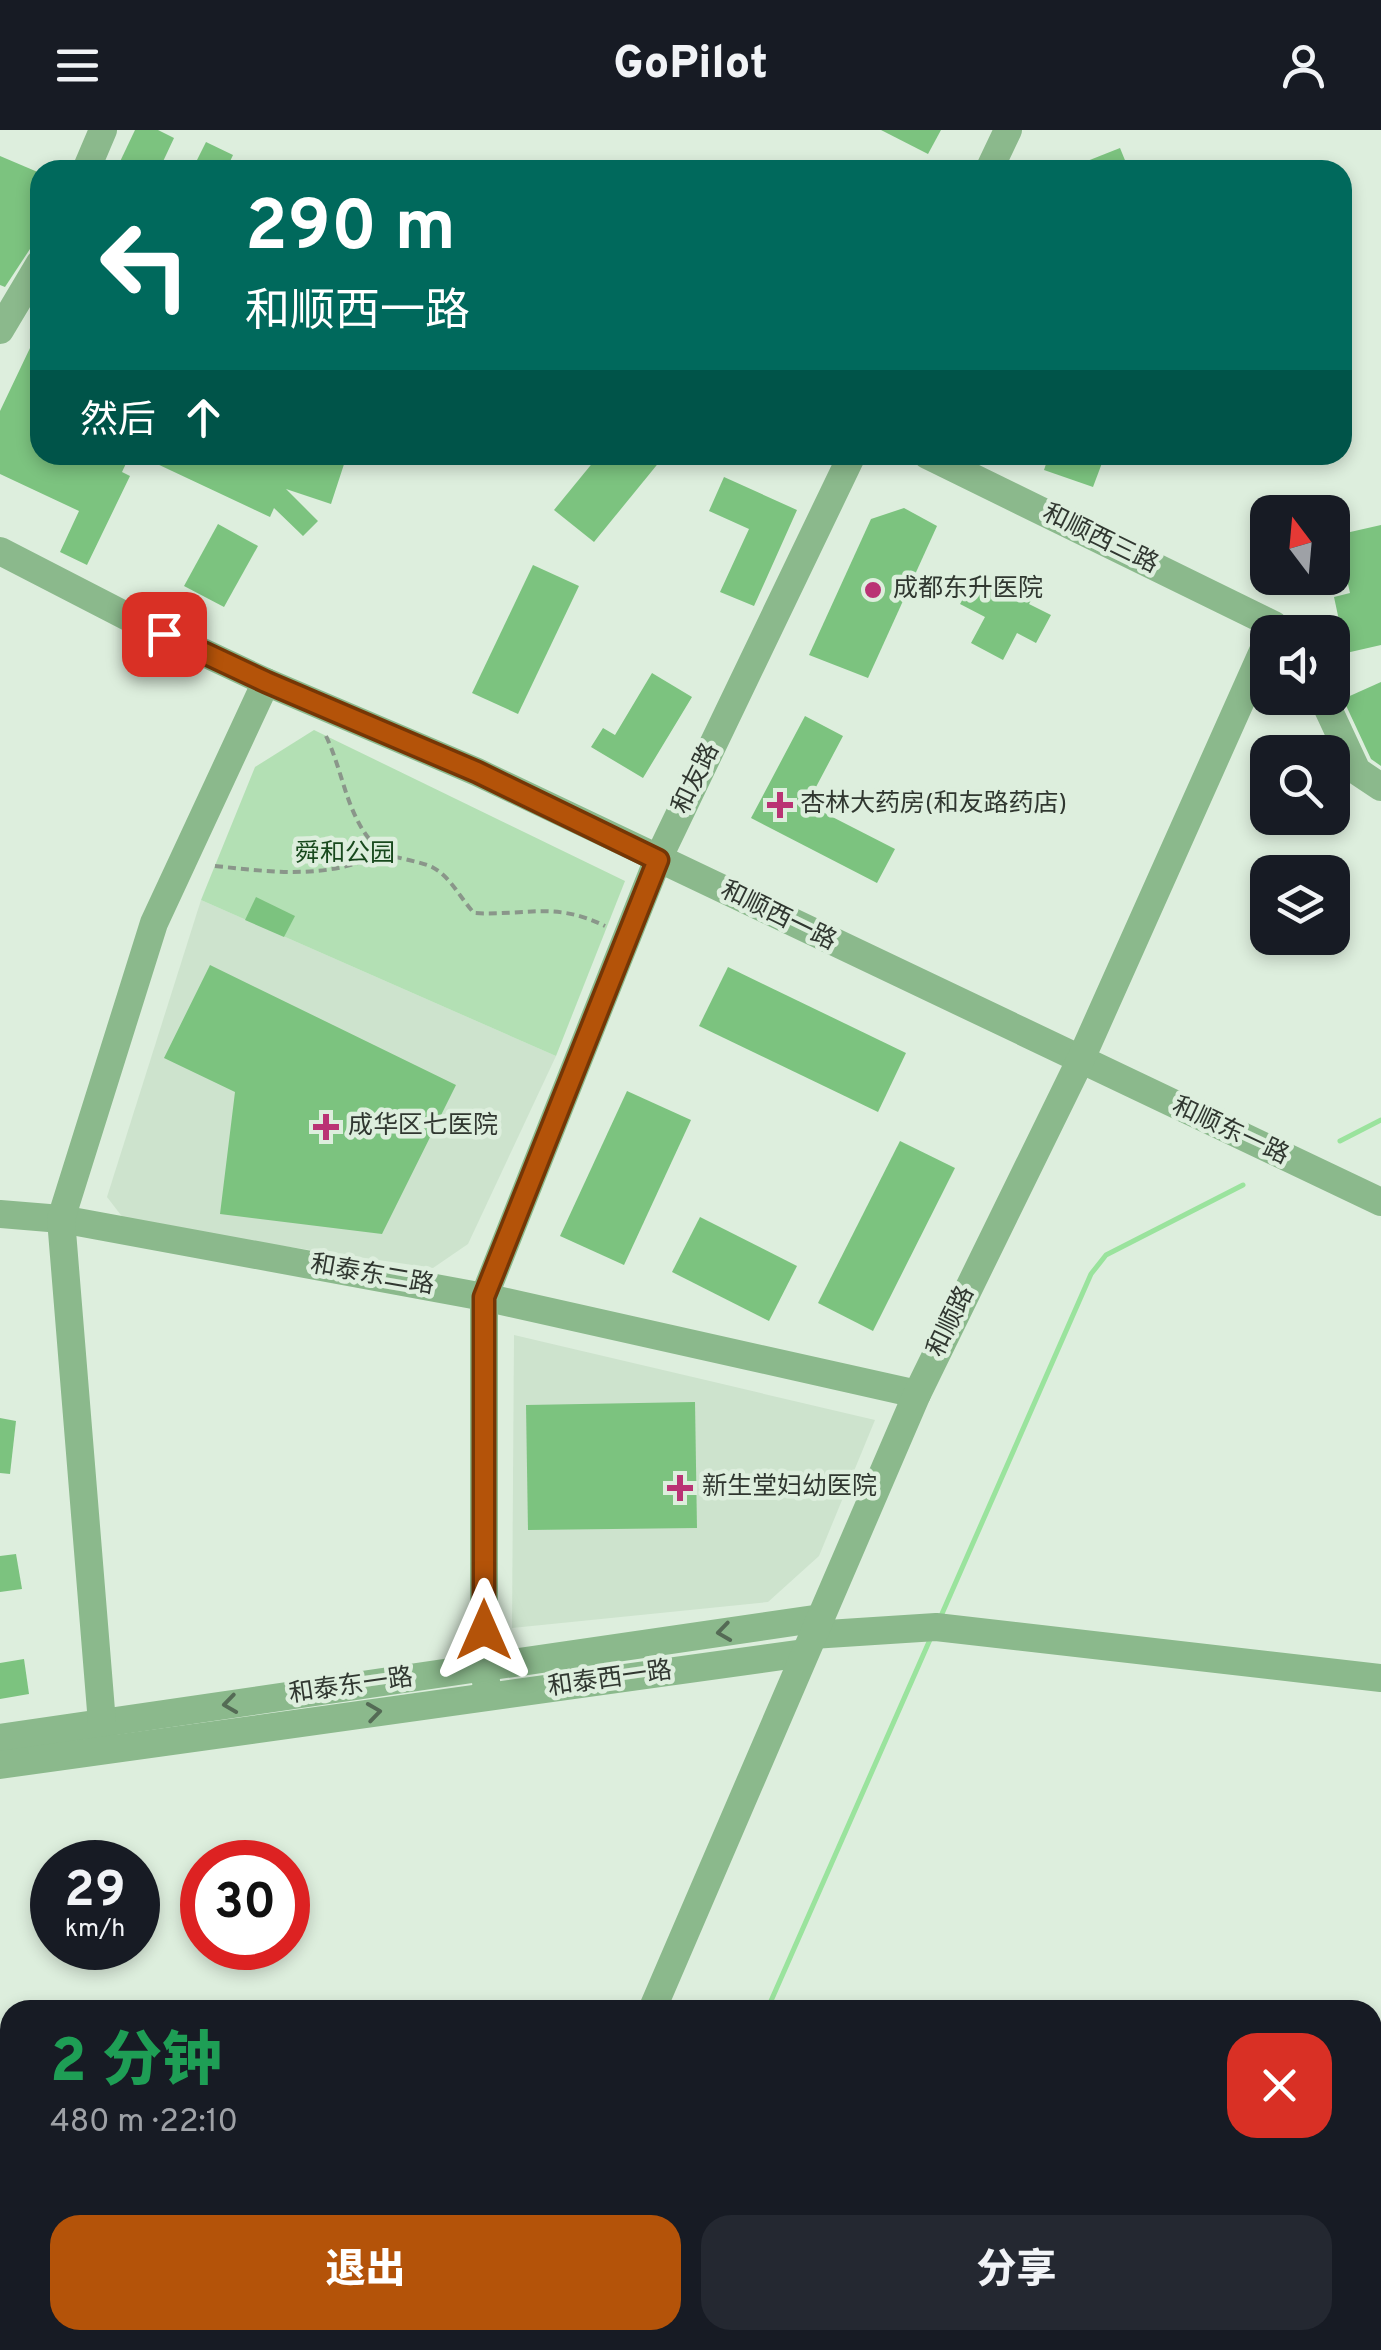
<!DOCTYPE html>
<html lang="zh">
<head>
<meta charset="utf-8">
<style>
  body { margin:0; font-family:Overpass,"Noto Sans SC",sans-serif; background:#242831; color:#f1f3f6; height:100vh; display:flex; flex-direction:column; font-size:38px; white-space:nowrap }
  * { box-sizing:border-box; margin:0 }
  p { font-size:32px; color:#9ea1a6 }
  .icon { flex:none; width:55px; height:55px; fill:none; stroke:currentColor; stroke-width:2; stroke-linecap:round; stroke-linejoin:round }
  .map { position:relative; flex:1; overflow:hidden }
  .details { position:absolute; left:0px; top:1870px; width:1382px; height:350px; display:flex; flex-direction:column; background:#171b24; border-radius:30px 30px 0 0; box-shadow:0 5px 15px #0003 }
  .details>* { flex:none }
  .banner { position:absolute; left:30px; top:30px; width:1322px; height:305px; border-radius:30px; box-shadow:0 5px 15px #0003; background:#00695c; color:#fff; overflow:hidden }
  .needle { width:65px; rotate:344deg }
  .buttons { position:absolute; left:1250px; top:365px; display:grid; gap:20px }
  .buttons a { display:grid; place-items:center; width:100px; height:100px; border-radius:20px; background:#171b24; box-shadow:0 5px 15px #0003; font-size:50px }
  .speed { position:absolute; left:30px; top:1710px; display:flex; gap:20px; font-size:50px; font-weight:700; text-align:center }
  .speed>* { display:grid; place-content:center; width:130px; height:130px; border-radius:50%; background:#171b24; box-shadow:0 5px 15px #0003; line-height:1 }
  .speed small { font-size:25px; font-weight:400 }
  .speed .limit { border:15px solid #d22; background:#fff; color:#111 }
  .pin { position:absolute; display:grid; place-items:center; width:85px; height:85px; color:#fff; margin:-42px; border-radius:20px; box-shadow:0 5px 15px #0006 }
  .me { position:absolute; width:110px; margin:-55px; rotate:0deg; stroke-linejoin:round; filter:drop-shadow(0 0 8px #0008) }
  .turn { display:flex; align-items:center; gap:35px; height:210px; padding:0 50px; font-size:45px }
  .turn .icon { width:130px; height:130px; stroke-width:2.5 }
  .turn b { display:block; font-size:70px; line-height:85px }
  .then { display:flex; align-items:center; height:95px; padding:0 50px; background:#0003; gap:20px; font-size:38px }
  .round { display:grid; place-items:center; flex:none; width:105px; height:105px; border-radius:30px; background:#242831 }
  .summary { display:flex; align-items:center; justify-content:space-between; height:170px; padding:0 50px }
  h1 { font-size:60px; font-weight:800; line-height:75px; color:#1e9e55 }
  .button { display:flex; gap:20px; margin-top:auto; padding:20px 50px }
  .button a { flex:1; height:115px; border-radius:30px; background:#b45309; color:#fff; font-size:40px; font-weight:800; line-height:115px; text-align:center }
  .button a+a { background:#242831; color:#f1f3f6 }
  header { display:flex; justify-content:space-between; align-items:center; height:130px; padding:0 50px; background:#171b24; font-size:45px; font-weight:800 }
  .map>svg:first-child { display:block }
</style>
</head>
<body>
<header><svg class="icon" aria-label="menu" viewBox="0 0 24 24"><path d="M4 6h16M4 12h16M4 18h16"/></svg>GoPilot<svg class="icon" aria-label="person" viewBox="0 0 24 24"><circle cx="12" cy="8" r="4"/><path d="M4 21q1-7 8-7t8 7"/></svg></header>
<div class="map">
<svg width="1381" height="2220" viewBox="0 0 1381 2220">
  <rect width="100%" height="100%" fill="#ded"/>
  <g fill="#cde3cd">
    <polygon points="201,770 556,926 468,1114 433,1138 127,1093 107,1067"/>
    <polygon points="514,1205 875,1290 819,1426 768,1472 512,1498"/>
  </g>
  <polygon fill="#b3e0b4" points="314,600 625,751 556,926 201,770 255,637"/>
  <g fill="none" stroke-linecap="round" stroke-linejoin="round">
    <g stroke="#9ae39d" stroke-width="5">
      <polyline points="1340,1011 1381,990"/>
      <polyline points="941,1486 1091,1144 1106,1125 1243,1055"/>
      <polyline points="767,1880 932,1505"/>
      <polyline points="562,2220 585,2210"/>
    </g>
  </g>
  <g fill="#7cc37f">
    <polygon points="135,0 158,0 174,8 159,40 116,40"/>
    <polygon points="881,0 941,0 928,24"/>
    <polygon points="206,12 233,25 226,40 192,40"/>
    <polygon points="1120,18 1129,40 1067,40 1067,39"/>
    <polygon points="0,26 40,43 40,94 30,119 5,157 0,155"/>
    <polygon points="40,197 40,325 130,325 122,342 130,346 87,435 60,422 79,381 0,344 0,281"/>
    <polygon points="138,325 347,325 331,374 286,359 318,391 303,406 274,378 270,387"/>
    <polygon points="599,325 665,325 594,412 554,380"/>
    <polygon points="1049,325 1105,325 1093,357 1044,340"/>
    <polygon points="724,347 797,380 754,476 720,462 749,399 709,381"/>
    <polygon points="904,378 937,396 868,548 809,525 871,389"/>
    <polygon points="218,394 258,416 224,477 184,456"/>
    <polygon points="1381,395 1381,515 1346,523 1334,467 1350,463 1337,405"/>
    <polygon points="533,435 579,456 518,584 472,563"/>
    <polygon points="1016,444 1038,456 1029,474 1051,485 1036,513 1017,503 1003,530 971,513 985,487 960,474 973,451 1004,468"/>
    <polygon points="652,543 692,567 643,648 591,617 603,598 615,605"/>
    <polygon points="1381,552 1381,636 1371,629 1343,569"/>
    <polygon points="805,586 843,606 807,674 895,719 877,753 751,688"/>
    <polygon points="256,767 295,786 284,807 245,790"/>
    <polygon points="210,835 456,955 382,1104 220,1084 235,962 164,928"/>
    <polygon points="728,837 906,923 878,982 699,896"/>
    <polygon points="627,961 691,990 624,1135 560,1106"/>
    <polygon points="900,1011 955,1038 873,1201 818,1173"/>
    <polygon points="700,1087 797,1136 769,1191 672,1142"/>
    <polygon points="695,1272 697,1398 528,1400 526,1275"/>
    <polygon points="0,1288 16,1291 10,1344 0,1343"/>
    <polygon points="16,1424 22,1459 0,1462 0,1426"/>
    <polygon points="24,1529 29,1564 0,1569 0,1533"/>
  </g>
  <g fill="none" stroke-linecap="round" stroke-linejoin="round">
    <g stroke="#8a968a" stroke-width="4" stroke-dasharray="8 5" stroke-linecap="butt">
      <path d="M326,606C344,643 347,692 380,720C389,728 417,730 432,737C451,747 460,768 474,783C524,786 555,771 605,796"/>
      <path d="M215,736C272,742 329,750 382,723"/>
    </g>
    <g stroke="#8bb98c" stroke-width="28">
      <polyline points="86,40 103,0"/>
      <polyline points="989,40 1008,0"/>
      <polyline points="0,200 40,133"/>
      <polyline points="927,325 1274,495 1280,502"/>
      <polyline points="0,421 130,488 266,552 477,642 1381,1072"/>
      <polyline points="1323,568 1357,641 1381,657"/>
      <polyline points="0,1084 61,1089 484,1167 917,1264"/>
      <polyline points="812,1505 936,1497 1381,1548"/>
      <polyline points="488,1566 484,1537 484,1167 658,729 852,325"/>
      <polyline points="0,1608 821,1488"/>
      <polyline points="102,1619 102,1593 61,1089 154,793 266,552"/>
      <polyline points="0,1635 804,1523"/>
      <polyline points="652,1880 917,1264 1080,931 1268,510"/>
      <polyline points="539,2210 541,2220"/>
      <polyline points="1225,2210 1381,2220"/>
      <polyline points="358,2220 386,2210"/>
    </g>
  </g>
  <defs><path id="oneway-chevron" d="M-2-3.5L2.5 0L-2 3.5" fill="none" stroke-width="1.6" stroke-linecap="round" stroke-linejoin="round" transform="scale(2.5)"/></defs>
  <g stroke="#546b55">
    <use href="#oneway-chevron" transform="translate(724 1502) rotate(172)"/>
    <use href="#oneway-chevron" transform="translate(230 1574) rotate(172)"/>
    <use href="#oneway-chevron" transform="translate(374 1582) rotate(-8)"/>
  </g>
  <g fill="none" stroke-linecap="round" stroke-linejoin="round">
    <defs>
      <polyline id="route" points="164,504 266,552 477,642 658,730 484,1167 484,1500"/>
    </defs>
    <use href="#route" stroke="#753606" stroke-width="25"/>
    <use href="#route" stroke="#b45309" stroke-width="18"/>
  </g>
  <g fill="#ba3374" stroke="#ded" stroke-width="4">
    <circle cx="873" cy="460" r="10"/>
    <path d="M775 660h10v10h10v10h-10v10h-10v-10h-10v-10h10z"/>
    <path d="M321 982h10v10h10v10h-10v10h-10v-10h-10v-10h10z"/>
    <path d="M675 1343h10v10h10v10h-10v10h-10v-10h-10v-10h10z"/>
  </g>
  <g text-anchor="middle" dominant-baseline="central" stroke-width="9" stroke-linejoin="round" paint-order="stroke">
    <g font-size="25" fill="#303730" stroke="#ded">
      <text transform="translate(1100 410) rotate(26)">和顺西三路</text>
      <text transform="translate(697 649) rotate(-64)">和友路</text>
      <text transform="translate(778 787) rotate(26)">和顺西一路</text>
      <text transform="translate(1230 1002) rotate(25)">和顺东一路</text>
      <text transform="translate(372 1146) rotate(10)">和泰东二路</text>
      <text transform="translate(952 1192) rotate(-64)">和顺路</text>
      <text transform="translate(610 1550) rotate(-8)">和泰西一路</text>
      <text transform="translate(351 1557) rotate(-8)">和泰东一路</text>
    </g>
    <g font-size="25" fill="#303730" stroke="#ded" text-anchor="start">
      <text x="893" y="460">成都东升医院</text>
      <text x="800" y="675">杏林大药房(和友路药店)</text>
      <text x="348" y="997">成华区七医院</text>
      <text x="702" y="1358">新生堂妇幼医院</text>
    </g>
    <g font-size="25" fill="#18491d" stroke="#ded">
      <text x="345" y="725">舜和公园</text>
    </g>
  </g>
</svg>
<div class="buttons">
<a><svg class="needle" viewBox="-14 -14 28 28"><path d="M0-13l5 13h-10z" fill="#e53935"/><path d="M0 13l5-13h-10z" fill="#9ea1a6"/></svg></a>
<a><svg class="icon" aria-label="sound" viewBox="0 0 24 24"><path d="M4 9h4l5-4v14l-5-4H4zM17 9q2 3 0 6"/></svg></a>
<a><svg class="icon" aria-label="search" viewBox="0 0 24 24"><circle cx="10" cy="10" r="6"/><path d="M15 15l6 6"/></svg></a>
<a><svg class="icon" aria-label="layers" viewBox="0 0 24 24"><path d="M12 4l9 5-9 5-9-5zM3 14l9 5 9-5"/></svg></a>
</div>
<div class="speed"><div>29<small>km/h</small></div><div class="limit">30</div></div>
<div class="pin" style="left:164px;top:504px;background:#d93025"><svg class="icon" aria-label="arrive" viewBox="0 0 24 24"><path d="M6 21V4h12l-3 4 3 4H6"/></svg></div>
<svg class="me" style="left:484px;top:1500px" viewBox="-20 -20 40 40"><path d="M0-17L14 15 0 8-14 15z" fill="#b45309" stroke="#fff" stroke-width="4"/></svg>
<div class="banner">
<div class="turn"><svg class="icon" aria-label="left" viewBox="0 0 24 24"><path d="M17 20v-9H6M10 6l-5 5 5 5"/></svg><div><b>290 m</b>和顺西一路</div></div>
<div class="then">然后<svg class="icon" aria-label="ahead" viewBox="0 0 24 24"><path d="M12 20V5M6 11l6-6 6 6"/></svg></div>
</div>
<section class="details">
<div class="summary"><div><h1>2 分钟</h1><p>480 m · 22:10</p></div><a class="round" style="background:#d93025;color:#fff"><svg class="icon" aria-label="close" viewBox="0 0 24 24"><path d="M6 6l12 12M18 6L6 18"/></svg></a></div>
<div class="button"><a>退出</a><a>分享</a></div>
</section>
</div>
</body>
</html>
